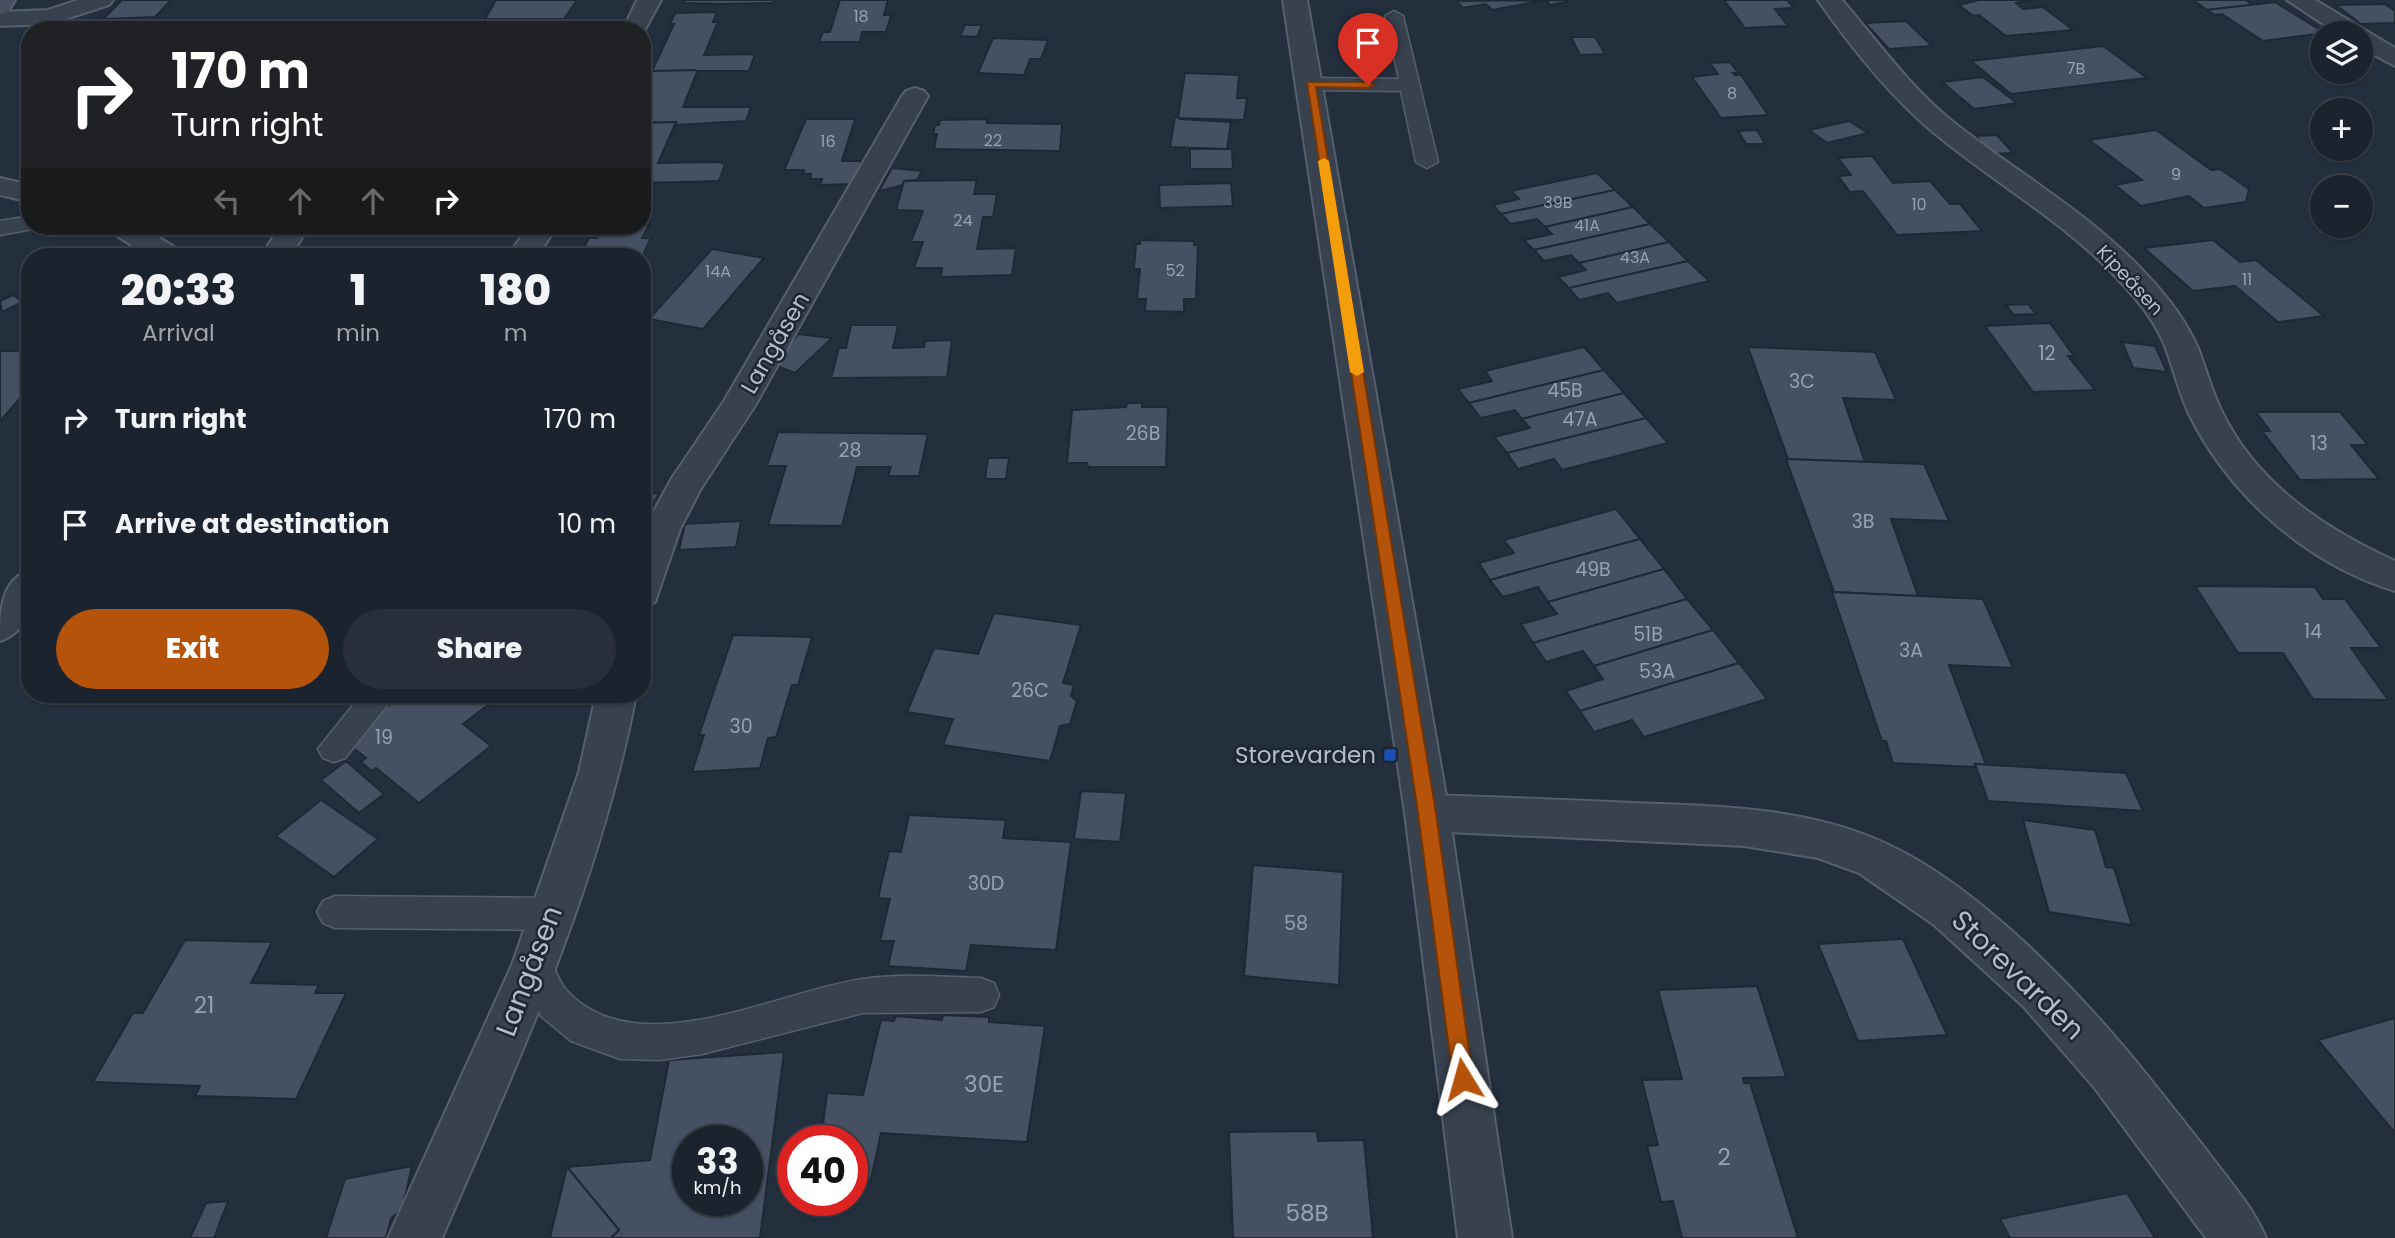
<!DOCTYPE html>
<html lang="en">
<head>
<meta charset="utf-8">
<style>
  body { margin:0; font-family:Poppins,sans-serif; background:#282f3a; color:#f1f3f6; height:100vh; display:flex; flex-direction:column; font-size:26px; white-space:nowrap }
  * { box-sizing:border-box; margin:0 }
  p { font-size:23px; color:#a0a4aa }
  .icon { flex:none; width:38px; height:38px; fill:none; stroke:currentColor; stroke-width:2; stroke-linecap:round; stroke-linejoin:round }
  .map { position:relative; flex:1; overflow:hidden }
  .drawer { position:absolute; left:21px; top:248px; width:630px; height:455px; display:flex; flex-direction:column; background:#1b232e; border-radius:28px; box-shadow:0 2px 5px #0004,0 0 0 2px #39404a }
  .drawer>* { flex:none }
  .banner { position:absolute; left:21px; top:21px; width:630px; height:214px; border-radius:28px; box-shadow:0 2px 5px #0004,0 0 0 2px #39404a; background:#202124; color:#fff; overflow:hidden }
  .tools { position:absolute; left:2310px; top:21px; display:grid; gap:14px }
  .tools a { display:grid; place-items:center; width:63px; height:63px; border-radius:50%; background:#1b232e; box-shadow:0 2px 5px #0004,0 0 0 2px #39404a; font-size:35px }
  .speed { position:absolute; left:672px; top:1125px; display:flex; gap:14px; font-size:35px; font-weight:700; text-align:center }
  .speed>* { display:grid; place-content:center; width:91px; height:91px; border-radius:50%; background:#1b232e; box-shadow:0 2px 5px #0004,0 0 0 2px #39404a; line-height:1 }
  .speed small { font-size:18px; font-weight:400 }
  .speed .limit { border:10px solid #d22; background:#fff; color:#111 }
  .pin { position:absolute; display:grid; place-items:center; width:60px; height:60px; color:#fff; margin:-72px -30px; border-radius:50% 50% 50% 0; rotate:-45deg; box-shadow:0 0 7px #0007 }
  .pin .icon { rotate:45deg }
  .me { position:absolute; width:77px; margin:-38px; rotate:352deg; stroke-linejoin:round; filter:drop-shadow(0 0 5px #0008) }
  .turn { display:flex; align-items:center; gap:24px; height:147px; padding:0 35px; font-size:32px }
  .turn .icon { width:91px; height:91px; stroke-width:2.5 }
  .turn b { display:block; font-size:49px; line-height:60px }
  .lanes { display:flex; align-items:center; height:66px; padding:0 35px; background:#0003; justify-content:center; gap:35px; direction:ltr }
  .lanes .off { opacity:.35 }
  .eta { display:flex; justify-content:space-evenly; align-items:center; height:119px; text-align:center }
  .eta b { font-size:42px; font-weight:800; line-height:49px }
  .button { display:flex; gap:14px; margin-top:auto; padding:14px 35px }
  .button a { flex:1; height:80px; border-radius:42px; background:#b45309; color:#fff; font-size:28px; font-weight:800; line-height:80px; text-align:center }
  .button a+a { background:#282f3a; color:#f1f3f6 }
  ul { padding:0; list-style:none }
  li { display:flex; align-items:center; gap:21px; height:105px; padding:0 35px }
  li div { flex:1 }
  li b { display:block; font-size:26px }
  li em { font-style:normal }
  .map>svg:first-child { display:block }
</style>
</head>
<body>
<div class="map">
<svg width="2395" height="1238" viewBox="0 0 2395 1238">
  <rect width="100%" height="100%" fill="#242f3e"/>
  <g fill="#455162" stroke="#1f2835" stroke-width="2" fill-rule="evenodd">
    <polygon points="122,0 171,0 155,17 103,19"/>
    <polygon points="496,0 577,0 564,19 485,19"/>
    <polygon points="685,0 774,0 773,3 721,4 684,3"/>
    <polygon points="840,0 888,0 884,15 891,15 886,32 862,32 860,42 819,42 823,32 830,32"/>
    <polygon points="1546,0 1492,10 1486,4 1463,8 1456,1 1565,0 1567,2 1550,5"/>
    <polygon points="1724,0 1787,0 1794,8 1775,9 1788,26 1745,28"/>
    <polygon points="2034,0 2016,3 2023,9 2043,7 2073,30 2006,36 1979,15 1973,16 1959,5 1979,0"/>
    <polygon points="2193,0 2246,0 2253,5 2207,10"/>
    <polygon points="2275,2 2325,33 2263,41 2222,14 2215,15 2207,10"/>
    <polygon points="2385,4 2395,11 2395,23 2361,24 2336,5"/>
    <polygon points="717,12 713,22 718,22 704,55 755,54 749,71 652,71 674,24 670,24 675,13"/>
    <polygon points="1906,21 1932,46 1889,49 1865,23"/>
    <polygon points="965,25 982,25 977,37 960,36"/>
    <polygon points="1571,37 1595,37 1605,54 1580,55"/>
    <polygon points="993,38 1048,40 1041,59 1030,59 1024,75 978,73"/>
    <polygon points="2103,46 2147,78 2011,94 1971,61"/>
    <polygon points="1730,62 1738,73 1733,73 1735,75 1741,75 1768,115 1721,118 1692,77 1718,74 1710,63"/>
    <polygon points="695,70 697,72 683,107 751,107 746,121 675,125 676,122 642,123 642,94 652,71"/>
    <polygon points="1185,73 1239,75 1237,98 1247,98 1244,120 1178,118"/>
    <polygon points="1983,77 2017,103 1974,109 1942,82"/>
    <polygon points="1175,116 1180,119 1231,122 1227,149 1170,147"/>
    <polygon points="806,119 855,119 842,161 862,161 853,184 820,185 822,179 810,179 811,174 803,174 804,170 784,170"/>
    <polygon points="987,119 987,123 1062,124 1060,151 934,149 937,134 933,134 935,125 939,125 940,120"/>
    <polygon points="1849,121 1868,133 1827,143 1809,130"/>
    <polygon points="676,122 658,163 719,162 725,164 719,181 642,183 642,123"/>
    <polygon points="1757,130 1765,144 1746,144 1738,131"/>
    <polygon points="2156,130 2211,170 2220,169 2249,189 2246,202 2204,208 2189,196 2141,206 2115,185 2142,180 2089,140"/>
    <polygon points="1997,135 2013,153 1991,154 1976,136"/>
    <polygon points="1190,149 1232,149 1233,169 1190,169"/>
    <polygon points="1872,156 1893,183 1930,181 1950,204 1960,204 1982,231 1897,235 1863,191 1850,192 1838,176 1851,175 1838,158"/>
    <polygon points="892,168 922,171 917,180 904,181 903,185 879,191"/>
    <polygon points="1597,173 1615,190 1501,214 1493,205 1519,199 1511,191"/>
    <polygon points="977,180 974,194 997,194 993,217 983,217 977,249 1016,248 1012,275 941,277 942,268 914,268 923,242 911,242 923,211 896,210 904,181"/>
    <polygon points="1231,183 1233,206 1160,208 1159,185"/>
    <polygon points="1615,190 1633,207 1545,227 1537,219 1511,224 1501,214"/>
    <polygon points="1633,207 1650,224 1534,250 1524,240 1552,234 1545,227"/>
    <polygon points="1650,224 1669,242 1579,263 1571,255 1544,261 1534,250"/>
    <polygon points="649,225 642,238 651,238 642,257 579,257 589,238 597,238 603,226"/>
    <polygon points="1140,240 1194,241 1194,245 1198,245 1196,299 1184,299 1184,312 1145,311 1146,299 1137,299 1140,269 1134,269 1136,244 1140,244"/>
    <polygon points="2213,240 2240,262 2256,260 2324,316 2278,322 2235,286 2193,291 2144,248"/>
    <polygon points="1669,242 1688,261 1569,288 1558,277 1586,270 1579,263"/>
    <polygon points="712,249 764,258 703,329 649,319"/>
    <polygon points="1688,261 1709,281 1617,303 1608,293 1579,300 1569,288"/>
    <polygon points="13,295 23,302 2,312 0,301"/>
    <polygon points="2028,304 2036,314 2014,315 2006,305"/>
    <polygon points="2050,323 2074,356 2068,356 2095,390 2033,392 1985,326"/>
    <polygon points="851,325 898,325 893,348 924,347 925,341 952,340 947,377 831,378 839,348 846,348"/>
    <polygon points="798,334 832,338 795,373 774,365"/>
    <polygon points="2122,342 2155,346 2167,372 2133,368"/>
    <polygon points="1584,347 1604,370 1469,403 1458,389 1492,381 1485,371"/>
    <polygon points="1748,347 1875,352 1896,400 1843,398 1865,462 1788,459"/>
    <polygon points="0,351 29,351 22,358 30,358 30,387 0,421"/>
    <polygon points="1604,370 1624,393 1522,419 1515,410 1481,418 1469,403"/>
    <polygon points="1624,393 1646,418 1507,453 1494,437 1530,428 1522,419"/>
    <polygon points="642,396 656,400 642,413"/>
    <polygon points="1127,403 1142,403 1142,407 1168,407 1166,467 1088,467 1087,463 1067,463 1072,410 1126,407"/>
    <polygon points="2256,412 2340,412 2368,445 2351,445 2379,479 2300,480 2262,431 2270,431"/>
    <polygon points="1646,418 1668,443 1562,470 1554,459 1518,469 1507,453"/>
    <polygon points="778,432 928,434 919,476 888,476 891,467 857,467 842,526 768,525 786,466 767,466"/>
    <polygon points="988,458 1009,458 1006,479 985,479"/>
    <polygon points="1786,459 1924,464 1949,521 1891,519 1918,596 1834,592"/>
    <polygon points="642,492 659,494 647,512 642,511"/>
    <polygon points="1616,509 1640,539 1490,580 1479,563 1514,553 1504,540"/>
    <polygon points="741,521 736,547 679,550 685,524"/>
    <polygon points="1640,539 1664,569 1548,602 1538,587 1503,597 1490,580"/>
    <polygon points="1664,569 1687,599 1533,643 1521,624 1557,614 1548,602"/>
    <polygon points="2195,586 2315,587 2323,599 2345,599 2381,648 2351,648 2388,700 2313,699 2283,653 2238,653"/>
    <polygon points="1832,592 1983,599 2013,668 1949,665 1986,765 1975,764 1975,767 1893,763 1886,741 1882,741"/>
    <polygon points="1687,599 1713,630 1594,666 1583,651 1546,662 1533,643"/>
    <polygon points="994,613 1081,625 1063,683 1074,685 1071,696 1077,701 1070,724 1060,726 1050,761 943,745 953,719 907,712 934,648 978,654"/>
    <polygon points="1713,630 1739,663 1580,711 1566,691 1603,679 1594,666"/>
    <polygon points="733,635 812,637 798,685 792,685 776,737 768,738 760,768 692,772 704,735 699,735"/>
    <polygon points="1739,663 1767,699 1644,737 1632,720 1594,732 1580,711"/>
    <polygon points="403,695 501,695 463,724 491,746 419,803 376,768 372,771 361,762 366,758 342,739"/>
    <polygon points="346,761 384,794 359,813 321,780"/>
    <polygon points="1975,764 2126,773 2143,811 1988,801"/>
    <polygon points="1081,791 1126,793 1120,842 1074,839"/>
    <polygon points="321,800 378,839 334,877 276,836"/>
    <polygon points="909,815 1006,820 1003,838 1071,842 1056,950 971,945 966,971 888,966 894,941 880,941 890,899 878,898 889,851 901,852"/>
    <polygon points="2023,820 2095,830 2106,867 2114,868 2132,925 2049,912"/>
    <polygon points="1253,865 1343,872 1339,985 1244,976"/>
    <polygon points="1903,939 1947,1035 1858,1041 1818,944"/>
    <polygon points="185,940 272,942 251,983 319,985 315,993 346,993 296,1099 195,1096 200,1086 93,1082 133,1013 143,1013"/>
    <polygon points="1757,986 1786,1077 1743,1078 1744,1083 1750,1083 1798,1238 1682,1238 1673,1201 1661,1202 1647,1146 1658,1145 1642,1080 1682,1079 1658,990"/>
    <polygon points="943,1015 989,1017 989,1022 1045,1026 1027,1142 881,1133 871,1179 852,1181 852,1141 821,1141 827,1093 863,1095 881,1020 894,1021 896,1016 942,1020"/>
    <polygon points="2395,1018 2395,1133 2318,1040"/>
    <path d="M784,1052L760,1238H611L619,1230L567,1167L650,1160L669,1060ZM688,1141H747V1200H688Z"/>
    <polygon points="1317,1131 1318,1141 1364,1140 1373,1238 1233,1238 1229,1132"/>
    <polygon points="412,1166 402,1210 391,1218 386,1238 326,1238 345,1179"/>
    <polygon points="567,1167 619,1230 611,1238 550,1238"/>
    <polygon points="2127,1193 2155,1238 2010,1238 2000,1219"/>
    <polygon points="228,1201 214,1238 190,1238 206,1203"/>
  </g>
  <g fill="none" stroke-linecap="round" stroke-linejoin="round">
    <defs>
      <g id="service">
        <polygon points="1394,11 1403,16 1438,162 1427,168 1416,162 1401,91 1311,90 1301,84 1311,78 1399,79 1385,16"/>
        <polygon points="30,216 30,226 38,228 0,235 0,221"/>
        <polygon points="361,695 395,695 345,758 334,762 323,758 318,749"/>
        <polygon points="335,896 553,898 566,903 571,914 566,925 553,930 335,928 323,923 317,912 323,901"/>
        <path d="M535,949L548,954C554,966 558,982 568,992C640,1066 777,991 863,979C902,973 942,977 981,978L994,983L999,995L994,1007L981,1012L863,1013L702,1054L660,1060L620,1059L571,1041L541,1016L517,966L522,954Z"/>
      </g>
      <g id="minor">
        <polygon points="78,0 113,0 109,5 50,24 0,26 0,12 48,10"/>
        <polygon points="637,0 661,0 642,35 642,30 623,30"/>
        <path d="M1818,0H1842C1878,42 1909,86 1952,121C2017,173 2090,213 2147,275C2167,296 2186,321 2198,348C2206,369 2212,392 2222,412C2257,484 2325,529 2395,561V591C2307,564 2231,497 2190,416C2179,394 2174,369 2165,346C2154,319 2136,298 2116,277C2062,220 1993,182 1933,132C1889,95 1851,47 1818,0Z"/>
        <polygon points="2287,0 2315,0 2395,48 2395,66 2361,48 2361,33 2337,33"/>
        <polygon points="915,88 924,91 928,96 756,404 700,490 680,529 655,602 642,606 644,529 672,478 724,401 902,96 906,91"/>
        <polygon points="0,178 30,185 30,202 0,195"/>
        <polygon points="107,226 141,226 180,251 185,257 150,257 111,232"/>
        <polygon points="281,226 309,226 290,257 260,257"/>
        <polygon points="529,226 557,226 537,257 507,257"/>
        <path d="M30,570C30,599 33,630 0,641C0,612 0,580 30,570Z"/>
        <path d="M596,695H636C599,887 519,1059 442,1238H388L512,965L579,772Z"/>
        <path d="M1427,795C1496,797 1565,800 1634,803C1715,806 1797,807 1873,838C1968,876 2069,981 2134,1059C2163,1095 2192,1131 2220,1168C2237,1190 2255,1212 2266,1238H2206L2094,1087L2024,1007L1933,924L1859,873L1818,858L1744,846L1427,831L1412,826L1405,813L1412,800Z"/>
      </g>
      <polygon id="tertiary" points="1283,0 1307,0 1449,813 1512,1238 1458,1238 1405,813"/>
      <polygon id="secondary" points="0,0 15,0 8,12 0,14"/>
    </defs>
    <use href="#service" stroke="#565f6c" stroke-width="3"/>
    <use href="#minor" stroke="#565f6c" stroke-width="4"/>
    <use href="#tertiary" stroke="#565f6c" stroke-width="4"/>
    <use href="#secondary" stroke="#565f6c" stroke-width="4"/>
    <use href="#service" fill="#38414e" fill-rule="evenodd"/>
    <use href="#minor" fill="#38414e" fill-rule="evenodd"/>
    <use href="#tertiary" fill="#38414e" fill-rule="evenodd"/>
    <use href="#secondary" fill="#465061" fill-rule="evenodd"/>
  </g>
  <polygon fill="#b45309" stroke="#753606" stroke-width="2" points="1307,82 1368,82 1374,85 1368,88 1316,87 1436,813 1473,1079 1470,1086 1463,1089 1456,1086 1453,1079 1418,813"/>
  <polygon fill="#f59e0b" points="1324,158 1329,161 1364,372 1357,376 1350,372 1318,161"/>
  <rect fill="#1a4fb4" stroke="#1d2633" stroke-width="2.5" x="1383" y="748" width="14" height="14" rx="3.5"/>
  <g text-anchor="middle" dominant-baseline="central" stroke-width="5" stroke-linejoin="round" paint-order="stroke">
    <g font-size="16" fill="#98a1af">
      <text x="861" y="16">18</text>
      <text x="2076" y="68">7B</text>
      <text x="1732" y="93">8</text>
      <text x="993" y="140">22</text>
      <text x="828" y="141">16</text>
      <text x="2176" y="174">9</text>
      <text x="1558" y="202">39B</text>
      <text x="1919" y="204">10</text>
      <text x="963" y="220">24</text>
      <text x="1587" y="225">41A</text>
      <text x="1635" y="257">43A</text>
      <text x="1175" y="270">52</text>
      <text x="718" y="271">14A</text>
      <text x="2247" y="279">11</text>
    </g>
    <g font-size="19" fill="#b4bcc9" stroke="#1d2633">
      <text transform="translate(2130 280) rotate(47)">Kipeåsen</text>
    </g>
    <g font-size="19" fill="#98a1af">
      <text x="2047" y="353">12</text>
      <text x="1802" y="381">3C</text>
      <text x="1565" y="390">45B</text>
      <text x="1580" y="419">47A</text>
      <text x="1143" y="433">26B</text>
      <text x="2319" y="443">13</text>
      <text x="850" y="450">28</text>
      <text x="1863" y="521">3B</text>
      <text x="1593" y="569">49B</text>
      <text x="2313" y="631">14</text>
      <text x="1648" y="634">51B</text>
      <text x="1911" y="650">3A</text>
      <text x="1657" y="671">53A</text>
      <text x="1030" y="690">26C</text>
      <text x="741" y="726">30</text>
      <text x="384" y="737">19</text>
      <text x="986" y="883">30D</text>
      <text x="1296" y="923">58</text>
    </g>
    <g font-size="23" fill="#b4bcc9" stroke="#1d2633">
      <text transform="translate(775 343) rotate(-60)">Langåsen</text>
    </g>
    <g font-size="23" fill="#b4bcc9" stroke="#1d2633" text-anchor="end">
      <text x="1376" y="755">Storevarden</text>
    </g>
    <g font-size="23" fill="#98a1af">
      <text x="204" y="1005">21</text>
      <text x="984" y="1084">30E</text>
      <text x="1724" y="1157">2</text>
      <text x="1307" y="1213">58B</text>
    </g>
    <g font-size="28" fill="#b4bcc9" stroke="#1d2633">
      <text transform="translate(529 971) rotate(-69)">Langåsen</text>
      <text transform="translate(2018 975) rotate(44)">Storevarden</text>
    </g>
  </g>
</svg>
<div class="tools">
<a><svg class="icon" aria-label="layers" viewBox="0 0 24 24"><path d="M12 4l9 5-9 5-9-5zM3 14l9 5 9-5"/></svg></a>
<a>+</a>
<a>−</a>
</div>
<div class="speed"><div>33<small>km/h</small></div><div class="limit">40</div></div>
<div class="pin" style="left:1368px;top:85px;background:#d93025"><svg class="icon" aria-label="arrive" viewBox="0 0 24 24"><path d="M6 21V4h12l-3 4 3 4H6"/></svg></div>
<svg class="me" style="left:1463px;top:1079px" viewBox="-20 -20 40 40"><path d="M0-17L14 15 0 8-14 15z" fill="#b45309" stroke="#fff" stroke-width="4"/></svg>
<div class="banner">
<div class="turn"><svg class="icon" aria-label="right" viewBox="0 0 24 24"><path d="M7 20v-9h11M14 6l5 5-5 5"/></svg><div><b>170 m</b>Turn right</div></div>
<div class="lanes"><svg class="icon off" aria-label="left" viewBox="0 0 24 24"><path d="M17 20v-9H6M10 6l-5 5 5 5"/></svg><svg class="icon off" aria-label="ahead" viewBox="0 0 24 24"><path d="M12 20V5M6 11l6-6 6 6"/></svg><svg class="icon off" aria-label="ahead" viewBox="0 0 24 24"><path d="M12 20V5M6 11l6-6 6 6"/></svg><svg class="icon" aria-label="right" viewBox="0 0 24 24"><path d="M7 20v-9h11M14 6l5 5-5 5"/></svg></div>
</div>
<section class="drawer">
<div class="eta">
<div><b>20:33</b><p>Arrival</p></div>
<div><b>1</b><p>min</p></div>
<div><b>180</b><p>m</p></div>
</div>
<ul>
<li><svg class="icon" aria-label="right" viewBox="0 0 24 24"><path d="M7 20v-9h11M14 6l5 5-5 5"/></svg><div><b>Turn right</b></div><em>170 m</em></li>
<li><svg class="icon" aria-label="arrive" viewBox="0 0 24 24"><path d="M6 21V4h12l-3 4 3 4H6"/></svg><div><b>Arrive at destination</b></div><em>10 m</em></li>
</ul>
<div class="button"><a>Exit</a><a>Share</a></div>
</section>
</div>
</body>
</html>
